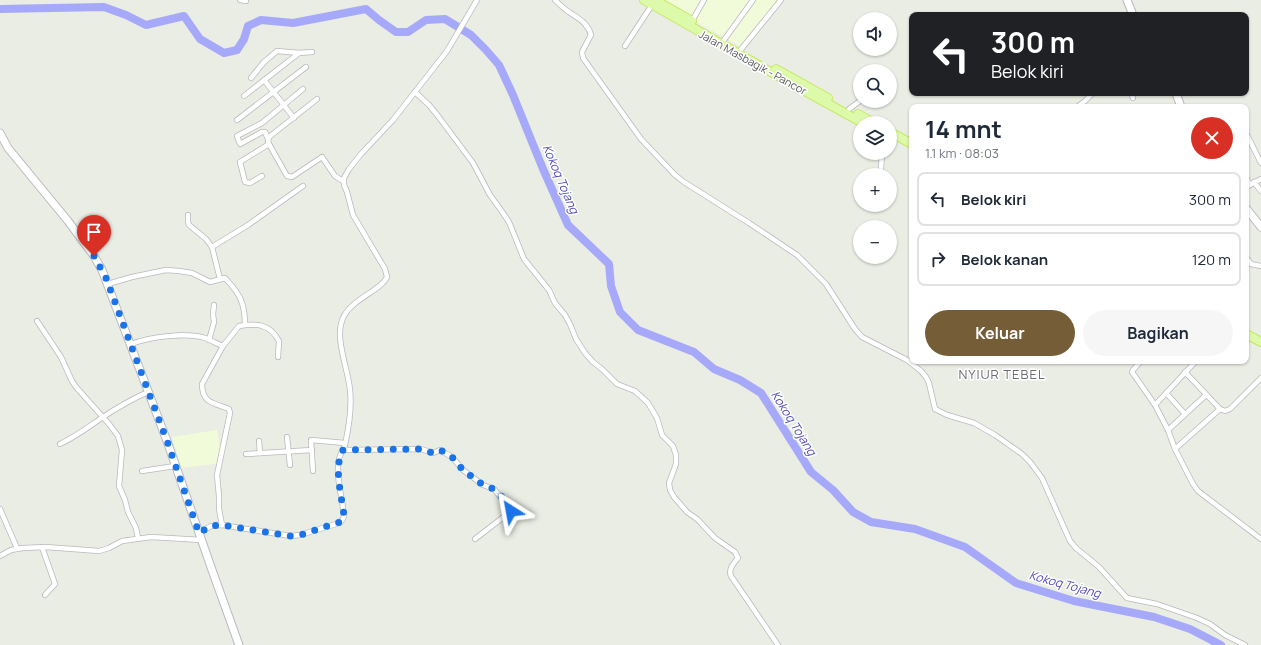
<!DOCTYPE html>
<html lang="id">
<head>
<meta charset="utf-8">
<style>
  body { margin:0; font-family:Manrope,sans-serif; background:#f6f6f7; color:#1f2937; height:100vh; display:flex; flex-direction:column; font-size:15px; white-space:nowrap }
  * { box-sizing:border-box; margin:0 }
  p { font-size:13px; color:#747a83 }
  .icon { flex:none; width:22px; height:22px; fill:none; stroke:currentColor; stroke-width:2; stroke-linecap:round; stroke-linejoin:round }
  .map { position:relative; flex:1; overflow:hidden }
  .side { position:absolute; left:909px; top:104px; width:340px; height:260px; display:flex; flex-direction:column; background:#fff; border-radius:8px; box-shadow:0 1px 3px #0004 }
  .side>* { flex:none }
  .guide { position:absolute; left:909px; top:12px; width:340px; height:84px; border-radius:8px; box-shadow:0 1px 3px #0004; background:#202124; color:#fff; overflow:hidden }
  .tools { position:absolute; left:853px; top:12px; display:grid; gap:8px }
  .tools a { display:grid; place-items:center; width:44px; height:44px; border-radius:50%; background:#fff; box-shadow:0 1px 3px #0004; font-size:20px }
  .pin { position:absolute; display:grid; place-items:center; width:34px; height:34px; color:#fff; margin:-41px -17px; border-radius:50% 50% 50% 0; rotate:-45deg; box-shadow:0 0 4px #0007 }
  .pin .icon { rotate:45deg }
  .me { position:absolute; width:44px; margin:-22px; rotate:326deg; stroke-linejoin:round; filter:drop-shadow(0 0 3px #0008) }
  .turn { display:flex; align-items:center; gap:14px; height:84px; padding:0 16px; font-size:18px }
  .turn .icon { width:52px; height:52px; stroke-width:2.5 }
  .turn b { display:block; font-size:28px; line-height:34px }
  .round { display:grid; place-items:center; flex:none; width:42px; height:42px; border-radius:21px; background:#f6f6f7 }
  .headline { display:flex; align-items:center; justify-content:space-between; height:68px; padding:0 16px }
  h1 { font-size:24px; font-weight:700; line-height:30px }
  .action { display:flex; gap:8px; margin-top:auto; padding:8px 16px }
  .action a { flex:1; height:46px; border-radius:24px; background:#755d37; color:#fff; font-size:16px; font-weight:700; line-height:46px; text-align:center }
  .action a+a { background:#f6f6f7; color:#1f2937 }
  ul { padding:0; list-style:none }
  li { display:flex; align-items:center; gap:12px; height:54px; margin:0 8px 6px; padding:0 8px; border:2px solid #e0e1e3; border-radius:8px }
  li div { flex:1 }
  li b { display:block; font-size:15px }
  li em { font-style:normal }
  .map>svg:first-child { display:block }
</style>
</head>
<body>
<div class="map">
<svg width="1261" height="645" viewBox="0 0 1261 645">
  <rect width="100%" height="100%" fill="#eaede3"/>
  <g fill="#f1fbd9">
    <polygon points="658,0 779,0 741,47"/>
    <polygon points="217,430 222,463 181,468 172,437"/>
  </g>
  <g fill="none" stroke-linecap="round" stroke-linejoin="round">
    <polyline stroke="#a6a9fa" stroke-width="8" points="0,9 104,7 126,15 146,25 184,16 200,39 224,53 237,50 244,39 248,26 261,20 293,23 366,9 379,20 396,32 408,32 426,20 445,19 471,35 486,50 499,65 513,95 543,169 568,225 609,264 611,286 620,312 638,330 694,352 714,369 740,380 761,393 811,472 833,490 853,512 871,522 915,529 965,547 1016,583 1074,601 1154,617 1190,629 1221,645"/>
    <defs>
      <g id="street">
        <polyline points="240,0 246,1"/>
        <path d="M555,0C559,4 564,9 569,12C579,19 588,23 591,35L582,52L583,58L641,139L675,175L684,182L749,223L797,255L826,284L855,329L862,337L907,360L921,371L926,377L929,383L935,409L947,415L974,423L995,435L1022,454L1030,462L1042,478L1070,541L1076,548L1099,567L1127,598L1157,604L1197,618L1210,624L1225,635L1245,645"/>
        <polyline points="692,21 704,0"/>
        <polyline points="724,40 753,0"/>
        <polyline points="625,46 652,5"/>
        <polyline points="738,53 781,0"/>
        <polyline points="251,78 264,62 277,51 299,53 312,52"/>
        <polyline points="264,80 294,118"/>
        <path d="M415,92L429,105L438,116L473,163L490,195L503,213L509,222L524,259L549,290L555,303L565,315L570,324L576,339L585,353L593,362L602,369L617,384L635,391L648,403L657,418L662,435L673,446L676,455V464L669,483L670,490L674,497L687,512L697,519L715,538L735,552L738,558C734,563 728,569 731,576L778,645"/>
        <polyline points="244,96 299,53"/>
        <polyline points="1133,98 1132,95 1134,93"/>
        <polyline points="317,99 269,137 268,141 269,144 287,176 292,177 322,157 335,176 343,181"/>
        <polyline points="1077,107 1085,101 1093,93"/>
        <polyline points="849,109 860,101"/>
        <polyline points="237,120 306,67"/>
        <polyline points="1246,133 1261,163"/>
        <polyline points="268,139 265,132 262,132 240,144 237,136 262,123 303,89"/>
        <polyline points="881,169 882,153"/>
        <polyline points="262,176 250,183 245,182 240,162 269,144"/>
        <polyline points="1246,177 1250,185"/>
        <polyline points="1254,182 1261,191"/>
        <polyline points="1246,187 1261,179"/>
        <polyline points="188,215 188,222 189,225 206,239 212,247 220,279"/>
        <polyline points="212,247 248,225 303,186"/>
        <polyline points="1246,257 1251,264 1261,266"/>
        <path d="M108,284L132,277L166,270L179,271L192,273L210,282L225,278C240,294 245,303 245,325"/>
        <polyline points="37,321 61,357 72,381 76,387 109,424 118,436 122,450 119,486 125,500 128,512 136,528 138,538"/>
        <polyline points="209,340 214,322 213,314 214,305"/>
        <path d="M131,344C150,337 186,332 205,338C211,340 217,344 223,346"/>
        <polyline points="1141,361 1133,370 1132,372 1155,405 1168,430 1175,449 1220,409 1225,411 1230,409 1261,378"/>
        <polyline points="1185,372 1220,409"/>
        <polyline points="1166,393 1185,414"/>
        <polyline points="1155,405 1196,361"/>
        <polyline points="1168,430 1206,395"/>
        <polyline points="287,437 290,465"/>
        <polyline points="259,441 260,453"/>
        <path d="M60,444C75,437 87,428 100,419C115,409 132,399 148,392"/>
        <polyline points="1175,449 1193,484 1198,491 1261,539"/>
        <polyline points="343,450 421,449 433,453 440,450 452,457 463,470 483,485 494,489 511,510 510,512 475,539"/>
        <polyline points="246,454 312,450"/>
        <polyline points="142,471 175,466"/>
        <polyline points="313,471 311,440 345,443"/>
        <polyline points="0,509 17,548"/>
        <path d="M222,525L219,509V496L217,475L230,413L229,409C215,403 202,404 202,384L223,346L239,326C257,323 270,324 279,341L278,357"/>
        <path d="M199,533L211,526L222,525L291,536L300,535L336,524C340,522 343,521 344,516C343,501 335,474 339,459C340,454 343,450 345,445C349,427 352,408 350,390C348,368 334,338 343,318C351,299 382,290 387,277L385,269L353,215L347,192L344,185V178L349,169L361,154L393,120L447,51L477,0"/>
        <polyline points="42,547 55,584 45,595"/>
        <polyline points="0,556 11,550 23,548 46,547 99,551 109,548 122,541 151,537 202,540"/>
      </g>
      <g id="secondary">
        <polyline points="1127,0 1133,15"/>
        <polyline points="1176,93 1181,107"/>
        <polyline points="0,133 8,148 68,221 94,256 102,270 167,441 212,570 239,645"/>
        <polyline points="1246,208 1261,227"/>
      </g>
      <g id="primary">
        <polyline points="644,0 792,84 863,123"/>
        <polyline points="655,0 692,21"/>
        <polyline points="776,69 828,98"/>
        <polyline points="858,114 874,123"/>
        <polyline points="890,132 912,144"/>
        <polyline points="1246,334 1261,342"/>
      </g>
    </defs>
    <use href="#street" stroke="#b9b8be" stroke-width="6"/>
    <use href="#secondary" stroke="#bab8c0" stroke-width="9"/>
    <use href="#primary" stroke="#c7e860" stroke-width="10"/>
    <use href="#street" stroke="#fff" stroke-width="4.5"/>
    <use href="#secondary" stroke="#fff" stroke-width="7"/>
    <use href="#primary" stroke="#ddfaab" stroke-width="8"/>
  </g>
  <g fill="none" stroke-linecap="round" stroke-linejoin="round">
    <path stroke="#1a73e8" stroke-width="7" stroke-dasharray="0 12.6" d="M94,256L106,278L135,356L167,441L199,533L211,526L222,525L291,536L300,535L340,522L344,516C342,497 333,467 343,450L421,449L433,453L440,450L442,451L452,457L463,470L483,485L494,489L501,496L511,511"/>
  </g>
  <g text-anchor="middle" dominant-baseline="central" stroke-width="3" stroke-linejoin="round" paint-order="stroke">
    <g font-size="11" fill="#5c5b63" stroke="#fff">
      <text transform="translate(753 62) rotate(29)">Jalan Masbagik - Pancor</text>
    </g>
    <g font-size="12" font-style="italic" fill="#4f4abb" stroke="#fff">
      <text transform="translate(561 179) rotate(67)">Kokoq Tojang</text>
      <text transform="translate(794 423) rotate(58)">Kokoq Tojang</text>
      <text transform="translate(1065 584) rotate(15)">Kokoq Tojang</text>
    </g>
    <g font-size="13" letter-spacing="1" fill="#6c6c75" stroke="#fff">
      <text x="1002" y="374">NYIUR TEBEL</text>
    </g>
  </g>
</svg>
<div class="tools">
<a><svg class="icon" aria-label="sound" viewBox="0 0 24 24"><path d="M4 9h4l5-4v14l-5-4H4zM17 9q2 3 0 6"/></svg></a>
<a><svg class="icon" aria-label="search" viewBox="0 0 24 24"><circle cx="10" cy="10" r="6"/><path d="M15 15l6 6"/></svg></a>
<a><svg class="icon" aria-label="layers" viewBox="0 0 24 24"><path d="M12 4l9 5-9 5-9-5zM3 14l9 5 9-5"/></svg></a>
<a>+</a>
<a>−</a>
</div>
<div class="pin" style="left:94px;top:256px;background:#d93025"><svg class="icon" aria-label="arrive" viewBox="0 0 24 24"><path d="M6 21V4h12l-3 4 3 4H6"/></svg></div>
<svg class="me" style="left:511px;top:511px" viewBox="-20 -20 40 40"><path d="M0-17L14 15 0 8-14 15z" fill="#1a73e8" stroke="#fff" stroke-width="4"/></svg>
<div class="guide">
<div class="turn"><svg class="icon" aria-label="left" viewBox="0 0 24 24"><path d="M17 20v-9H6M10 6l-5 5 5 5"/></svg><div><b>300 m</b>Belok kiri</div></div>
</div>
<section class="side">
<div class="headline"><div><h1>14 mnt</h1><p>1.1 km · 08:03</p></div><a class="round" style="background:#d93025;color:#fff"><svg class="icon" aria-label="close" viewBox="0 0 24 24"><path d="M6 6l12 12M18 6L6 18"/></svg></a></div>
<ul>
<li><svg class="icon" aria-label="left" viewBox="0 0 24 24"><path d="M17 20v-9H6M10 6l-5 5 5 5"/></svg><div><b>Belok kiri</b></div><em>300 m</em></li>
<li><svg class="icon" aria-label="right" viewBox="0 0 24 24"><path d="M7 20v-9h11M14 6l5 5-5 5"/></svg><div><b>Belok kanan</b></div><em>120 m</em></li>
</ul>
<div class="action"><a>Keluar</a><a>Bagikan</a></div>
</section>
</div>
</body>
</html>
